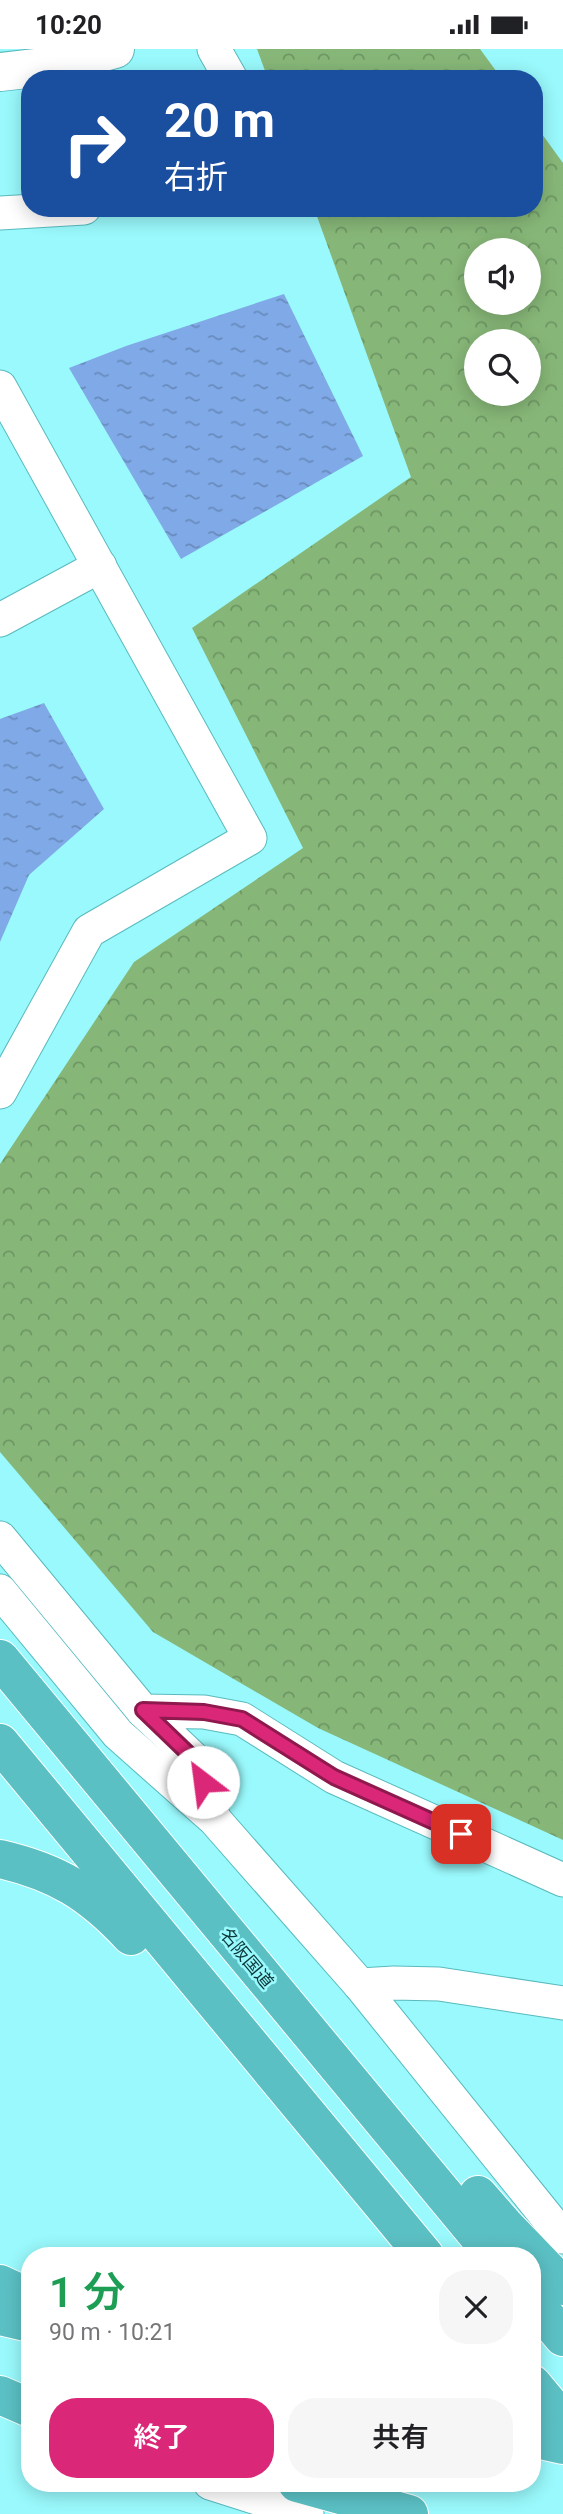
<!DOCTYPE html>
<html lang="ja">
<head>
<meta charset="utf-8">
<style>
  body { margin:0; font-family:Roboto,"Noto Sans JP",sans-serif; background:#f6f6f6; color:#202124; height:100vh; display:flex; flex-direction:column; font-size:26px; white-space:nowrap }
  * { box-sizing:border-box; margin:0 }
  p { font-size:23px; color:#757577 }
  .icon { flex:none; width:38px; height:38px; fill:none; stroke:currentColor; stroke-width:2; stroke-linecap:round; stroke-linejoin:round }
  .map { position:relative; flex:1; overflow:hidden }
  .drawer { position:absolute; left:21px; top:2198px; width:520px; height:245px; display:flex; flex-direction:column; background:#fff; border-radius:28px; box-shadow:0 4px 18px #0003 }
  .drawer>* { flex:none }
  .top-card { position:absolute; left:21px; top:21px; width:522px; height:147px; border-radius:28px; box-shadow:0 4px 18px #0003; background:#1a4fa0; color:#fff; overflow:hidden }
  .controls { position:absolute; left:464px; top:189px; display:grid; gap:14px }
  .controls a { display:grid; place-items:center; width:77px; height:77px; border-radius:50%; background:#fff; box-shadow:0 4px 18px #0003; font-size:35px }
  .pin { position:absolute; display:grid; place-items:center; width:60px; height:60px; color:#fff; margin:-30px; border-radius:14px; box-shadow:0 4px 10px #0006 }
  .me { position:absolute; width:77px; margin:-38px; rotate:330deg; stroke-linejoin:round; filter:drop-shadow(0 0 5px #0008) }
  .turn { display:flex; align-items:center; gap:24px; height:147px; padding:0 28px; font-size:32px }
  .turn .icon { width:91px; height:91px; stroke-width:2.5 }
  .turn b { display:block; font-size:49px; line-height:60px }
  .round { display:grid; place-items:center; flex:none; width:74px; height:74px; border-radius:28px; background:#f6f6f6 }
  .overview { display:flex; align-items:center; justify-content:space-between; height:119px; padding:0 28px }
  h1 { font-size:42px; font-weight:600; line-height:52px; color:#1e9e55 }
  .action { display:flex; gap:14px; margin-top:auto; padding:14px 28px }
  .action a { flex:1; height:80px; border-radius:28px; background:#db2777; color:#fff; font-size:28px; font-weight:600; line-height:80px; text-align:center }
  .action a+a { background:#f6f6f6; color:#202124 }
  .status { display:flex; justify-content:space-between; align-items:center; height:49px; padding:0 35px; background:#fff; direction:ltr }
  .status svg { height:19px; fill:currentColor }
  .map>svg:first-child { display:block }
</style>
</head>
<body>
<div class="status"><b>10:20</b><svg viewBox="0 0 49 12"><path d="M0 12V9h3v3zM5 12V6h3v6zM10 12V3h3v9zM15 12V0h3v12zM26 1h20v11H26zM47 4h2v5h-2z"/></svg></div>
<div class="map">
<svg width="563" height="2465" viewBox="0 0 563 2465">
  <defs>
    <pattern id="forest-crowns" width="20" height="18" patternUnits="userSpaceOnUse" patternTransform="scale(1.75)"><rect width="20" height="18" fill="#87b778"/><path d="M2 6a3 3 0 1 1 6 0M12 15a3 3 0 1 1 6 0" fill="none" stroke="#6d9663"/></pattern>
    <pattern id="water-ripples" width="26" height="14" patternUnits="userSpaceOnUse" patternTransform="scale(1.75)"><rect width="26" height="14" fill="#80a9e7"/><path d="M2 4q2-2 4 0t4 0M15 11q2-2 4 0t4 0" fill="none" stroke="#678bbc"/></pattern>
  </defs>
  <rect width="100%" height="100%" fill="#99f9fc"/>
  <g fill="url(#forest-crowns)" fill-rule="evenodd">
    <polygon points="257,0 480,0 502,30 268,30"/>
    <path d="M534,74L563,114V1791L318,1679L153,1583L0,1403V1115L134,913L303,799L192,579L411,428L314,159H534ZM476,201H528V254H476ZM476,292H528V345H476Z"/>
  </g>
  <g fill="url(#water-ripples)">
    <polygon points="284,245 363,407 181,510 69,319 126,297"/>
    <polygon points="44,654 104,760 29,826 0,893 0,670"/>
  </g>
  <g fill="none" stroke-linecap="round" stroke-linejoin="round">
    <defs>
      <g id="street">
        <polyline points="214,0 231,30"/>
        <polyline points="0,164 84,159"/>
        <polyline points="0,338 250,789 89,882 0,1043"/>
        <polyline points="0,571 100,517"/>
        <polyline points="0,1489 143,1662"/>
        <polyline points="0,1542 118,1685 215,1771 360,1936 563,2188"/>
        <polyline points="214,1769 197,1713 143,1662 204,1663 242,1670 334,1728 563,1831"/>
        <polyline points="360,1936 394,1934 439,1935 563,1954"/>
        <polyline points="210,2434 307,2465"/>
      </g>
      <polyline id="secondary" points="0,23 53,17 115,0"/>
      <g id="highway">
        <polyline points="0,1610 495,2207"/>
        <polyline points="0,1694 425,2207"/>
        <path d="M0,1810C57,1823 91,1844 131,1887"/>
        <polyline points="478,2146 506,2178 563,2237"/>
        <polyline points="0,2235 30,2249"/>
        <polyline points="532,2251 563,2288"/>
        <polyline points="0,2267 30,2274"/>
        <polyline points="532,2335 563,2372"/>
        <polyline points="0,2346 30,2359"/>
        <polyline points="532,2389 563,2396"/>
        <polyline points="297,2434 409,2465"/>
      </g>
    </defs>
    <use href="#street" stroke="#59babe" stroke-width="35"/>
    <use href="#secondary" stroke="#59babe" stroke-width="40"/>
    <use href="#highway" stroke="#fff" stroke-width="40"/>
    <use href="#street" stroke="#fff" stroke-width="33"/>
    <use href="#secondary" stroke="#fff" stroke-width="38"/>
    <use href="#highway" stroke="#5bc0c4" stroke-width="38"/>
  </g>
  <g fill="none" stroke-linecap="round" stroke-linejoin="round">
    <defs>
      <polyline id="route" points="203,1733 197,1713 143,1661 204,1663 242,1670 334,1728 461,1785"/>
    </defs>
    <use href="#route" stroke="#8e194d" stroke-width="18"/>
    <use href="#route" stroke="#db2777" stroke-width="12"/>
  </g>
  <g text-anchor="middle" dominant-baseline="central" stroke-width="5" stroke-linejoin="round" paint-order="stroke">
    <g font-size="18" fill="#0d383a" stroke="#99f9fc">
      <text transform="translate(247 1909) rotate(50)">名阪国道</text>
    </g>
  </g>
</svg>
<div class="controls">
<a><svg class="icon" aria-label="sound" viewBox="0 0 24 24"><path d="M4 9h4l5-4v14l-5-4H4zM17 9q2 3 0 6"/></svg></a>
<a><svg class="icon" aria-label="search" viewBox="0 0 24 24"><circle cx="10" cy="10" r="6"/><path d="M15 15l6 6"/></svg></a>
</div>
<div class="pin" style="left:461px;top:1785px;background:#d93025"><svg class="icon" aria-label="arrive" viewBox="0 0 24 24"><path d="M6 21V4h12l-3 4 3 4H6"/></svg></div>
<svg class="me" style="left:203px;top:1733px" viewBox="-20 -20 40 40"><circle r="19" fill="#fff"/><path d="M0-13L10 11 0 6-10 11z" fill="#db2777"/></svg>
<div class="top-card">
<div class="turn"><svg class="icon" aria-label="right" viewBox="0 0 24 24"><path d="M7 20v-9h11M14 6l5 5-5 5"/></svg><div><b>20 m</b>右折</div></div>
</div>
<section class="drawer">
<div class="overview"><div><h1>1 分</h1><p>90 m · 10:21</p></div><a class="round"><svg class="icon" aria-label="close" viewBox="0 0 24 24"><path d="M6 6l12 12M18 6L6 18"/></svg></a></div>
<div class="action"><a>終了</a><a>共有</a></div>
</section>
</div>
</body>
</html>
